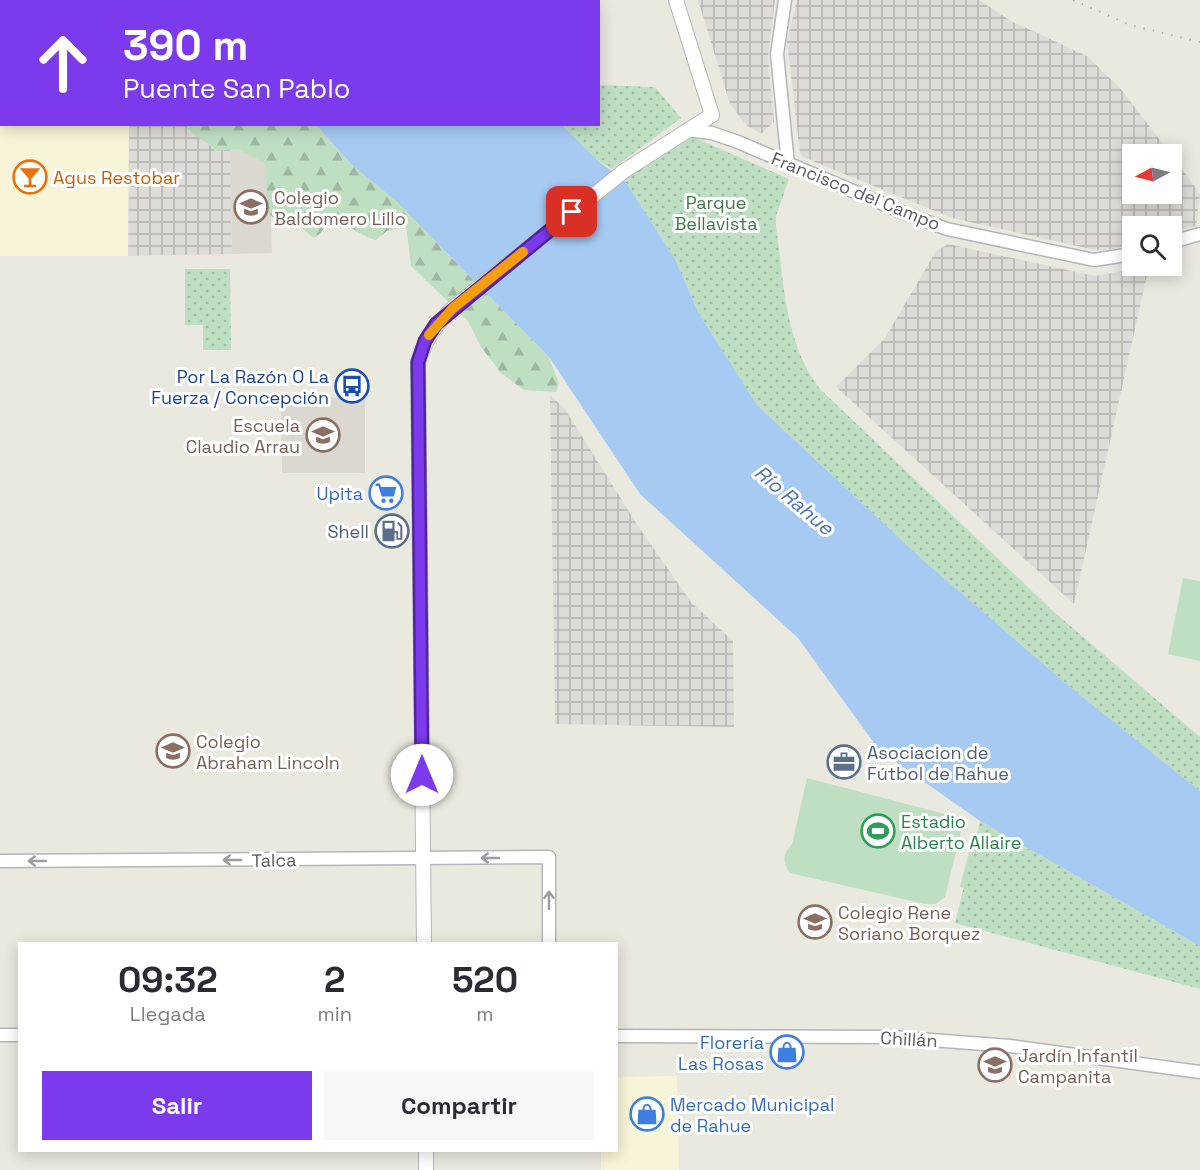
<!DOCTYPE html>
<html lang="es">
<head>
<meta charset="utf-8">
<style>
  body { margin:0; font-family:"Space Grotesk",sans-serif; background:#f7f7f7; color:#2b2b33; height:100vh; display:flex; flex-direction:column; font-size:22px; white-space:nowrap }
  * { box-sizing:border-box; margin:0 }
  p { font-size:20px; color:#7c7c81 }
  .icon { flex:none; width:33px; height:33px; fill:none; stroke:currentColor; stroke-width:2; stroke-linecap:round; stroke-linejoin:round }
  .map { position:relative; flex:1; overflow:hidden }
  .side { position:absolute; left:18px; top:942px; width:600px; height:210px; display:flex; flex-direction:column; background:#fff; border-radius:0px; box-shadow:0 3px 15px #0003 }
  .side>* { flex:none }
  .top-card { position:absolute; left:0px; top:0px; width:600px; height:126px; box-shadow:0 3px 15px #0003; background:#7c3aed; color:#fff; overflow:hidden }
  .needle { width:39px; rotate:263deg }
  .buttons { position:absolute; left:1122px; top:144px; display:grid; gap:12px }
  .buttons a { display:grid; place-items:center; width:60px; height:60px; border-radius:0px; background:#fff; box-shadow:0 3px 15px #0003; font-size:30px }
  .pin { position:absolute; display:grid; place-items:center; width:51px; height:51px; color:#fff; margin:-26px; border-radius:12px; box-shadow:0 3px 9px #0006 }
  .me { position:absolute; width:66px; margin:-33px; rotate:0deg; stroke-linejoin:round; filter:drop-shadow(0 0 4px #0008) }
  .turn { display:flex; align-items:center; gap:21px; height:126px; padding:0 24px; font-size:27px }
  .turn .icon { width:78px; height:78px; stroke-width:2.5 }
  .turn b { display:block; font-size:42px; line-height:51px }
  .eta { display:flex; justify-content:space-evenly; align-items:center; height:102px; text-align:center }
  .eta b { font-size:36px; font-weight:800; line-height:42px }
  .action { display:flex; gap:12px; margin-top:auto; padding:12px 24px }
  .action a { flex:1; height:69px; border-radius:0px; background:#7c3aed; color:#fff; font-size:24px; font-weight:800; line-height:69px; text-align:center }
  .action a+a { background:#f7f7f7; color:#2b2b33 }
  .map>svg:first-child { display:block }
</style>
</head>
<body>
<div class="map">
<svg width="1200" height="1170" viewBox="0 0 1200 1170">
  <defs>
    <pattern id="industrial-grid" width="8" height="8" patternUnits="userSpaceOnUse" patternTransform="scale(1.5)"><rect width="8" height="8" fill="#dedcd8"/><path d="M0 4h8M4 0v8" fill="none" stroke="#b7b5b2"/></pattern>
    <pattern id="forest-firs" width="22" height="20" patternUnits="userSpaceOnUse" patternTransform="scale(1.5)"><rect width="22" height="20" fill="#bfdfc3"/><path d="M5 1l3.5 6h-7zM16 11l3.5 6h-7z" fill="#9eb8a2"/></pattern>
    <pattern id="park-dots" width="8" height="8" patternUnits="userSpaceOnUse" patternTransform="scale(1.5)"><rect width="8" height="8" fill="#bfdfc3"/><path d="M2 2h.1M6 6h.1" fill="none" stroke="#9eb8a2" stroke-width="1.8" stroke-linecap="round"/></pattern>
  </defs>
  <rect width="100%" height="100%" fill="#eae9e0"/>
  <g fill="#f8f4d7">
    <polygon points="0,22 2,124 129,125 128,256 0,256"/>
    <polygon points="677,1076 679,1170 601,1170 601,1151 616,1150 617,1077"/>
  </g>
  <g fill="url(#industrial-grid)">
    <polygon points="698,0 775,0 768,56 774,122 761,134 746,125 730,104"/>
    <polygon points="797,0 979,0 1011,21 1087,56 1120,88 1171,154 1132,154 1132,194 1172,194 1172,155 1200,194 1196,226 1172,232 1172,226 1132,226 1132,244 1113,249 1095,250 952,218 803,157 800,153 787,41"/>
    <polygon points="129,125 206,125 230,134 232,254 128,256"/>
    <polygon points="948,244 1095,276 1149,266 1074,604 836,387 885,338 936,251"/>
    <polygon points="550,395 565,409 638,526 691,602 733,641 734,727 555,724"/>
  </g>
  <g fill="#dad8cf">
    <polygon points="230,134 269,161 272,253 232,254"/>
    <polygon points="365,397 365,473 282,473 281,398"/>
  </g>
  <g fill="#bfdfc3">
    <polygon points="1183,578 1200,581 1200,661 1168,654"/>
    <path d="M807,778L964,819L945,897L936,904H925L790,873C782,862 782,855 792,844Z"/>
    <polygon points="974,833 988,840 975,892 960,887"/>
  </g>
  <path fill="url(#forest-firs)" d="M185,125H316L353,166L395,200L549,357L559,384L556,392L524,390L501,373L481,347L468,321L411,266L406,226L387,231L376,240C361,237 342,217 328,226C322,229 320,235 314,238C300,228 296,218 276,220L268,213L265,163L237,149L215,151C206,139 193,137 185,125Z"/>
  <g fill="url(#park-dots)">
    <polygon points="599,85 655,87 681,118 612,169 597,160 562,125 598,124"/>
    <path d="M693,137L789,179L776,216V225C784,282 784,342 820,389L1054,612L1200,737V791L1069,686L923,560L757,405L698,312L675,259L625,181L635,171Z"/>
    <polygon points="185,269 230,269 231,350 203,350 203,325 185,325"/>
    <polygon points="980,821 1200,946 1200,989 955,923"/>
  </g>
  <g fill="#a7caf3">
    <polygon points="92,0 439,0 443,1 94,2"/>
    <polygon points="316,125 562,125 597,160 625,181 675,259 698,312 757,405 923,560 1069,686 1200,791 1200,946 980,821 879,750 798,638 640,494 549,357 395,200 353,166"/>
  </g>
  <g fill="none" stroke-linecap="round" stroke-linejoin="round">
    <defs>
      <g id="tertiary">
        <polyline points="785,0 777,54 788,164"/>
        <polyline points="687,130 712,133 738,142 904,213 947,229 1094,260 1132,254"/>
        <polyline points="1172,242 1200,234"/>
        <polyline points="0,861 549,857 549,944"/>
        <polyline points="0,1035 20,1035"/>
        <polyline points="616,1036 892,1037 1010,1046 1200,1072"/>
      </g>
      <g id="secondary">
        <path d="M424,944L418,362C426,339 435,325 453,308L624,171L712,115L676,0"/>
        <polyline points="426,1150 426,1170"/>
      </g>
    </defs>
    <use href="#tertiary" stroke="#b3b5b9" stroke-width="15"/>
    <use href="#secondary" stroke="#b4b6bb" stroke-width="16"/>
    <use href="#tertiary" stroke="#fff" stroke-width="12"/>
    <use href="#secondary" stroke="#fff" stroke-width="14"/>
    <polyline stroke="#b1b2b2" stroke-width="2" stroke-dasharray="1.5 8" stroke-linecap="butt" points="1073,0 1130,25 1200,42"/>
  </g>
  <defs><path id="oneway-shaft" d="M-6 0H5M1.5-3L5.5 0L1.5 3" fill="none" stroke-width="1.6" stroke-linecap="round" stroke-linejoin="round" transform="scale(1.5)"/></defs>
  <g stroke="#9b9d9f">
    <use href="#oneway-shaft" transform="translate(490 858) rotate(180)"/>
    <use href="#oneway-shaft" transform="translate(232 860) rotate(180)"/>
    <use href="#oneway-shaft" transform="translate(37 861) rotate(180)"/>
    <use href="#oneway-shaft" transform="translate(549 900) rotate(-90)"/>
  </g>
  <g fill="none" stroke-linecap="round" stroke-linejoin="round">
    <defs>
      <polyline id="route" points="422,775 418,362 425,341 436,324 572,212"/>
    </defs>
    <use href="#route" stroke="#51269a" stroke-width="15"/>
    <use href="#route" stroke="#7c3aed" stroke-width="10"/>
    <polyline stroke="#f59e0b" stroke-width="10" points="429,335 453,308 523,252"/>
  </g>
  <defs>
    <symbol id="bar-ring" viewBox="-11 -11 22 22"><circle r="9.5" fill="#fff" stroke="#e8710a" stroke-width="1.5"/><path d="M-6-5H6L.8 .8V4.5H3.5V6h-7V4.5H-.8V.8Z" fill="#e8710a"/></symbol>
    <symbol id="school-ring" viewBox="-11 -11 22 22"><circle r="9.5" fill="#fff" stroke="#8d6e63" stroke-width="1.5"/><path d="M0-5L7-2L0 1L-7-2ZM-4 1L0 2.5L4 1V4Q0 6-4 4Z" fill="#8d6e63"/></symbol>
    <symbol id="bus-ring" viewBox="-11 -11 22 22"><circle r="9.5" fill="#fff" stroke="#1a4fb4" stroke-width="1.5"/><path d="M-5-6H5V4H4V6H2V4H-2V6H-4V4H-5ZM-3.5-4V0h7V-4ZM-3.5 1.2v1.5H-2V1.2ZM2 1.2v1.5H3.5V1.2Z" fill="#1a4fb4"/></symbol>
    <symbol id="supermarket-ring" viewBox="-11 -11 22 22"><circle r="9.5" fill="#fff" stroke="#3f7fe0" stroke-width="1.5"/><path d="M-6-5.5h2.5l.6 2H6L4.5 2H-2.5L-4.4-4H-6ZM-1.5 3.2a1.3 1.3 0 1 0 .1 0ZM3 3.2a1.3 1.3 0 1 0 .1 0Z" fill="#3f7fe0"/></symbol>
    <symbol id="fuel-ring" viewBox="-11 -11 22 22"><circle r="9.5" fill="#fff" stroke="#5c6f8a" stroke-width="1.5"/><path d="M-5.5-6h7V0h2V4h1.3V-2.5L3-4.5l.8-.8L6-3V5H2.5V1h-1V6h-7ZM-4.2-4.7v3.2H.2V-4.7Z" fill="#5c6f8a"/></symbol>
    <symbol id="office-ring" viewBox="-11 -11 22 22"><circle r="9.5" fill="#fff" stroke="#5c6f8a" stroke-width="1.5"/><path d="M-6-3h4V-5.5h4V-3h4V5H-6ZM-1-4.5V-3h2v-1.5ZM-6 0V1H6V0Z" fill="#5c6f8a"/></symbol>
    <symbol id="stadium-ring" viewBox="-11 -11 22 22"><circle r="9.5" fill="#fff" stroke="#2e9e5b" stroke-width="1.5"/><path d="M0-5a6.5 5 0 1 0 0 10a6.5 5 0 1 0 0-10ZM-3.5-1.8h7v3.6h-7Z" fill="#2e9e5b"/></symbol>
    <symbol id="shop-ring" viewBox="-11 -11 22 22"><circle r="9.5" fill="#fff" stroke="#3f7fe0" stroke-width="1.5"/><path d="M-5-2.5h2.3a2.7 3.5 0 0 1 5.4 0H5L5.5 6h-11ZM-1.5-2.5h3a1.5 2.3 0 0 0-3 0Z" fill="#3f7fe0"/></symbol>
  </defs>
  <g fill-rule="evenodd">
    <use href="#bar-ring" x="11" y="158" width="38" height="38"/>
    <use href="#school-ring" x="232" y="188" width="38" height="38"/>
    <use href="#bus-ring" x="333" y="367" width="38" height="38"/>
    <use href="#school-ring" x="304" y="416" width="38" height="38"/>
    <use href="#supermarket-ring" x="367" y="474" width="38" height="38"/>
    <use href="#fuel-ring" x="373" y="512" width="38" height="38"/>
    <use href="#school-ring" x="154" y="732" width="38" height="38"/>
    <use href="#office-ring" x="825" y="743" width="38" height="38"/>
    <use href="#stadium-ring" x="859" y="812" width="38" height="38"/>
    <use href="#school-ring" x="796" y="903" width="38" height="38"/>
    <use href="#shop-ring" x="768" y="1033" width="38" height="38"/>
    <use href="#school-ring" x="976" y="1046" width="38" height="38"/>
    <use href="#shop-ring" x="628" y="1095" width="38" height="38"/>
  </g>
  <g text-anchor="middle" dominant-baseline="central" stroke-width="6" stroke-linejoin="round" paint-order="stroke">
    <g font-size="18" fill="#c56008" stroke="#fff" text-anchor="start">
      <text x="53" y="177">Agus Restobar</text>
    </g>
    <g font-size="18" fill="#595b5f" stroke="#fff">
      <text transform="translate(856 191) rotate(22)">Francisco del Campo</text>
      <text transform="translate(274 860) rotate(-1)">Talca</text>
      <text transform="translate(909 1039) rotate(3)">Chillán</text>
    </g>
    <g font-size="18" fill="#785e54" stroke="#fff" text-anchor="start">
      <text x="274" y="197">Colegio<tspan x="274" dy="21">Baldomero Lillo</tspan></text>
      <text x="300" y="425" text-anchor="end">Escuela<tspan x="300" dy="21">Claudio Arrau</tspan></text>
      <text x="196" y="741">Colegio<tspan x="196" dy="21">Abraham Lincoln</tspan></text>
      <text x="838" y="912">Colegio Rene<tspan x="838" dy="21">Soriano Borquez</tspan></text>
      <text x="1018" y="1055">Jardín Infantil<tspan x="1018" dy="21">Campanita</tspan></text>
    </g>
    <g font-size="18" fill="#3d7a46" stroke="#fff">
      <text x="716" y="202">Parque<tspan x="716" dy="21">Bellavista</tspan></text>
    </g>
    <g font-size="18" fill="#164399" stroke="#fff" text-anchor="end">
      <text x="329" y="376">Por La Razón O La<tspan x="329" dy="21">Fuerza / Concepción</tspan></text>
    </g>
    <g font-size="18" fill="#366cbe" stroke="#fff" text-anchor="end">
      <text x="363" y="493">Upita</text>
      <text x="764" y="1042">Florería<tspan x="764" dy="21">Las Rosas</tspan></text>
      <text x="670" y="1104" text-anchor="start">Mercado Municipal<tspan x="670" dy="21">de Rahue</tspan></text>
    </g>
    <g font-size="18" fill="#4e5e75" stroke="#fff" text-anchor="end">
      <text x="369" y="531">Shell</text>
      <text x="867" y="752" text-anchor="start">Asociacion de<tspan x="867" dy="21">Fútbol de Rahue</tspan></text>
    </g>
    <g font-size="18" fill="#27864d" stroke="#fff" text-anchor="start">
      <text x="901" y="821">Estadio<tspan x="901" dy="21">Alberto Allaire</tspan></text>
    </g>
    <g font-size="20" font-style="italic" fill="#4e74b2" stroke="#fff">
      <text transform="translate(794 500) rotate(40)">Río Rahue</text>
    </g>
  </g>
</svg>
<div class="buttons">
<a><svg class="needle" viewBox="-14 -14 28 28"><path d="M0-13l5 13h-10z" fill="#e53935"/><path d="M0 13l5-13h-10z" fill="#7c7c81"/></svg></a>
<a><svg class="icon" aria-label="search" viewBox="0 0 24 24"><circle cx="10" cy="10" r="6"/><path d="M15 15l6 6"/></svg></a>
</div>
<div class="pin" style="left:572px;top:212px;background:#d93025"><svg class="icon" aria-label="arrive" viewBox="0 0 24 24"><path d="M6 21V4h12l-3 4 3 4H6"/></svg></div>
<svg class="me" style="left:422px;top:775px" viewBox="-20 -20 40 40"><circle r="19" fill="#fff"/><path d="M0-13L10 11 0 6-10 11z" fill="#7c3aed"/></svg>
<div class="top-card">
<div class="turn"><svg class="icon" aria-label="ahead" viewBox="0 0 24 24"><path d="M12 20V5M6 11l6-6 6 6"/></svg><div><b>390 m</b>Puente San Pablo</div></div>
</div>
<section class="side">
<div class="eta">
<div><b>09:32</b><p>Llegada</p></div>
<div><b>2</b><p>min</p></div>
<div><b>520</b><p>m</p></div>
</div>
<div class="action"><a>Salir</a><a>Compartir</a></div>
</section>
</div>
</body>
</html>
